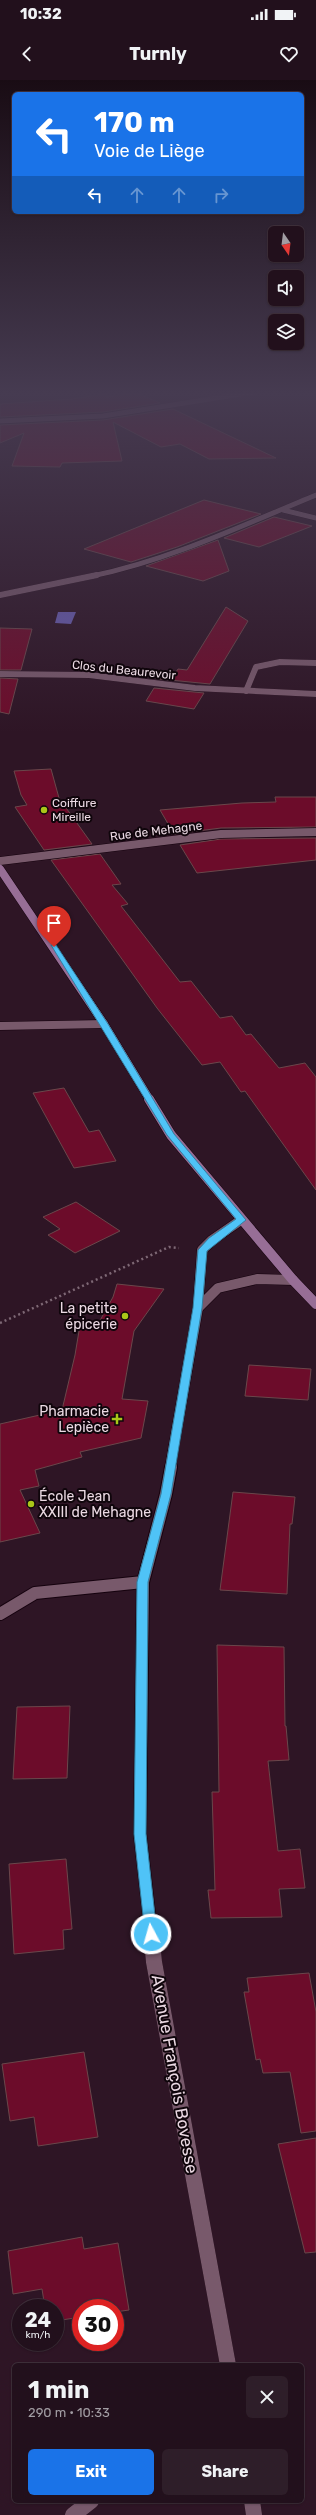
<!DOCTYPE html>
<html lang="en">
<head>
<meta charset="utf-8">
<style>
  body { margin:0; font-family:Rubik,sans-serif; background:#2e1e29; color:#f1f3f6; height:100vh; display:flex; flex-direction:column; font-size:15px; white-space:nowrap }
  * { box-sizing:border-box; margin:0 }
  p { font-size:13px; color:#a29da3 }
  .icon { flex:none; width:22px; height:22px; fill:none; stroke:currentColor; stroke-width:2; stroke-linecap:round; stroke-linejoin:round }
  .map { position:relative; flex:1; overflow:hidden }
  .side { position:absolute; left:12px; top:2283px; width:292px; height:140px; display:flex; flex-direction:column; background:#22101c; border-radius:6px; box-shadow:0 1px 3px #0004,0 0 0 1px #3f303b }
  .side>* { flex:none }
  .guide { position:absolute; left:12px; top:12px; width:292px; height:122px; border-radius:6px; box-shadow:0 1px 3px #0004,0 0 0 1px #3f303b; background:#1a73e8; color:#fff; overflow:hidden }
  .needle { width:26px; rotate:166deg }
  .fabs { position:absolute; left:268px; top:146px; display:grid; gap:8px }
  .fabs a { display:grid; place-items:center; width:36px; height:36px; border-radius:6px; background:#22101c; box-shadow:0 1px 3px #0004,0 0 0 1px #3f303b; font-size:20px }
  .speed { position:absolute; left:12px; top:2219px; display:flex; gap:8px; font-size:20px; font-weight:700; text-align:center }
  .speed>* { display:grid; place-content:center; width:52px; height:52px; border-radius:50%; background:#22101c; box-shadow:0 1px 3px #0004,0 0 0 1px #3f303b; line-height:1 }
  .speed small { font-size:10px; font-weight:400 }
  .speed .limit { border:6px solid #d22; background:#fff; color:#111 }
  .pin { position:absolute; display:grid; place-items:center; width:34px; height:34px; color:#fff; margin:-41px -17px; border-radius:50% 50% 50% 0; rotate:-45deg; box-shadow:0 0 4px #0007 }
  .pin .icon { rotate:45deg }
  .me { position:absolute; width:44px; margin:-22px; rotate:354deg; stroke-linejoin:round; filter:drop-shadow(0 0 3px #0008) }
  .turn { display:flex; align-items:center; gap:14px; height:84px; padding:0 16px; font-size:18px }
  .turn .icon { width:52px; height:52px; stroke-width:2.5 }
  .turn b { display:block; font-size:28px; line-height:34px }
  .lanes { display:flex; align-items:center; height:38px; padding:0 16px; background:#0003; justify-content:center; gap:20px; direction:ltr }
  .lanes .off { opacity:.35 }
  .round { display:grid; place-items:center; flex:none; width:42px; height:42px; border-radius:6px; background:#2e1e29 }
  .overview { display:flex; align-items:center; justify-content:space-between; height:68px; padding:0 16px }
  h1 { font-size:24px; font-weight:700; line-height:30px }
  .action { display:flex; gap:8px; margin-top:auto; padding:8px 16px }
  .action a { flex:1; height:46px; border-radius:6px; background:#1a73e8; color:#fff; font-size:16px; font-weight:700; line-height:46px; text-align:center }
  .action a+a { background:#2e1e29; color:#f1f3f6 }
  .status { display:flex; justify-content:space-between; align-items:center; height:28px; padding:0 20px; background:#22101c; direction:ltr }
  .status svg { height:11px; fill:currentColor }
  header { display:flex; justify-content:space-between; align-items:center; height:52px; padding:0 16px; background:#22101c; font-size:18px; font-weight:700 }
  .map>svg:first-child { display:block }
</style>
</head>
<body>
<div class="status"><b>10:32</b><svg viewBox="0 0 49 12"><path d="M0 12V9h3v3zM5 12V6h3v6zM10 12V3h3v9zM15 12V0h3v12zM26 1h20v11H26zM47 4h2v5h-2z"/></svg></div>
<header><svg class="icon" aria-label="back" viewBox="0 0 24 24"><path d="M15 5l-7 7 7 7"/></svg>Turnly<svg class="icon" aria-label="heart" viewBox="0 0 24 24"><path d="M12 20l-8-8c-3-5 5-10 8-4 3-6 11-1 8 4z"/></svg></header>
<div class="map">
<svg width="316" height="2435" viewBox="0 0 316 2435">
  <rect width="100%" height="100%" fill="#2e1525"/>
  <polygon fill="#6a5eb2" points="58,532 76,532 71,544 55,543"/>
  <g fill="#6c0c2a" stroke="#6a474b">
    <polygon points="137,313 160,323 103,332 0,337 0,324 72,319 106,314 107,317"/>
    <polygon points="173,329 276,378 209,379 180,364 161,367 113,342 122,381 62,383 60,387 12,386 24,353 0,363 0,345 103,340"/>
    <polygon points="204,420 261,434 177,467 131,482 84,469"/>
    <polygon points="274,437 312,446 259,467 224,458"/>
    <polygon points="218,460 229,491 203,501 146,486"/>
    <polygon points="226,527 248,541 210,604 160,599 163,594 174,595 178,589 187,590"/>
    <polygon points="0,548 32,549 21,590 0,590"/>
    <polygon points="0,598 18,599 9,634 0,632"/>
    <polygon points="154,608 204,613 194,629 146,621"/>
    <polygon points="51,689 59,718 92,764 44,770 15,727 27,725 21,715 14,691"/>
    <polygon points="275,717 316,717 316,747 221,748 174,754 160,730 242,723 276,722"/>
    <polygon points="316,758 316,780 197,793 180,765 221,759"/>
    <polygon points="100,774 121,804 112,805 128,824 121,826 180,902 191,901 220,938 232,936 246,955 251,954 279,988 305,983 316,997 316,1110 245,1011 241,1012 220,982 202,985 157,928 51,780"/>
    <polygon points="64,1008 89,1052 99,1050 116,1081 74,1088 33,1013"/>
    <polygon points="76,1122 120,1151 75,1173 48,1155 60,1149 43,1137"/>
    <polygon points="117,1204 164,1209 134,1251 122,1319 148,1321 141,1358 80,1372 82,1377 35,1390 39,1406 20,1410 40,1453 0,1462 0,1344 62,1330 75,1275 80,1245 97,1246 113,1217"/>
    <polygon points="249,1285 311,1289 308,1320 245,1316"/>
    <polygon points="233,1412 295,1417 292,1444 290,1444 287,1514 220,1510"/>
    <polygon points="217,1565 284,1567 285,1646 286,1646 289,1680 268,1681 278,1771 300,1769 305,1808 279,1809 282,1837 211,1838 208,1810 215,1810 212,1712 219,1712"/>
    <polygon points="70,1626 67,1698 13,1699 17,1627"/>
    <polygon points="66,1779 72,1849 63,1850 64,1869 14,1874 9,1784"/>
    <polygon points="309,1893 316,1932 316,2051 301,2053 290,1992 263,1993 260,1979 256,1980 244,1912 249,1912 247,1898"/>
    <polygon points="84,1972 98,2057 38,2066 34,2037 10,2041 2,1984"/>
    <polygon points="316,2058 316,2172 305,2173 278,2064"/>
    <polygon points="82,2157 84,2169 118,2163 129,2230 115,2232 115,2228 81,2228 81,2237 55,2241 55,2228 45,2228 42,2209 13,2214 8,2171"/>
  </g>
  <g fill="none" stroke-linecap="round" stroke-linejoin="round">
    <defs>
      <g id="street-far5">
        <polyline points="0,341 103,336 254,312"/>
        <polyline points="283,430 316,438"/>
        <path d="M92,496C170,480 243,445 316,415"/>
      </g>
      <g id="street-far4">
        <polyline points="0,515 97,495"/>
        <polyline points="0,594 89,595 195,608 316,614"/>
        <polyline points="246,611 256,587 280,582 316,583"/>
      </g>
      <g id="street-far3">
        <polyline points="0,781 221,754 316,752"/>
        <polyline points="0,946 104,944"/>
      </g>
      <g id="street-far2">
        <polyline points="198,1228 218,1208 257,1199 293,1200"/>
        <polyline points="170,1388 198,1228 202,1170 212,1160 241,1140"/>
      </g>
      <g id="street-far1">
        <polyline points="0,1534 35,1513 143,1502"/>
        <polyline points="151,1852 140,1754 143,1502 166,1414 171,1387"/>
      </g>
      <g id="street">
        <polyline points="151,1851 154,1882 228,2285"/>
        <polyline points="252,2421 254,2435"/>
        <polyline points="73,2435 91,2421"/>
      </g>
      <polyline id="secondary-far1" points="0,789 104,944 150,1020"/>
      <polyline id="secondary" points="149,1019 171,1055 293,1200 316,1224"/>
    </defs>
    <use href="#street-far5" stroke="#15020e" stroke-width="5.5"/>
    <use href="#street-far4" stroke="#15020e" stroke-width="6"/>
    <use href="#street-far3" stroke="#15020e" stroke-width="9"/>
    <use href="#street-far2" stroke="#15020e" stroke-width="11"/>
    <use href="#street-far1" stroke="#15020e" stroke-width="14"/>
    <use href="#street" stroke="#15020e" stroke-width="16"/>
    <use href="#secondary-far1" stroke="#15020e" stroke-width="9"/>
    <use href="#secondary" stroke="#15020e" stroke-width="11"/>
    <polyline stroke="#7e6875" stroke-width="2.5" stroke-dasharray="2 3" stroke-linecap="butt" points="0,1243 169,1167 179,1168"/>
    <use href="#street-far5" stroke="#78596b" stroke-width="5"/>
    <use href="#street-far4" stroke="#78596b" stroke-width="6"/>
    <use href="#street-far3" stroke="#78596b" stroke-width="8"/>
    <use href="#street-far2" stroke="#78596b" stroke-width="10"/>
    <use href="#street-far1" stroke="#78596b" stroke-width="12"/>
    <use href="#street" stroke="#78596b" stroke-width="16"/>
    <use href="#secondary-far1" stroke="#976e96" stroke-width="8"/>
    <use href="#secondary" stroke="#976e96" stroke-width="10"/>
  </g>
  <linearGradient id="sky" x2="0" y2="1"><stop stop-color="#190c14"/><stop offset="0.48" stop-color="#463b51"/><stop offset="1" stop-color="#463b51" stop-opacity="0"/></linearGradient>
  <rect width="316" height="653" fill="url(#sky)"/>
  <polygon fill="#4fc3f7" stroke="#337fa1" points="51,865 56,865 108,944 174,1054 246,1140 207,1171 202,1228 171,1414 148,1502 146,1754 157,1854 151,1859 145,1854 134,1754 137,1502 161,1414 193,1228 198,1170 209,1158 236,1139 167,1055"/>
  <g fill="#aac719" stroke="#0f050b" stroke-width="1.5">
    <circle cx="44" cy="730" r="4"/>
    <circle cx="125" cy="1236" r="4"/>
    <path d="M115 1333h4v4h4v4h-4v4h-4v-4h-4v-4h4z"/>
    <circle cx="31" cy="1424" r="4"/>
  </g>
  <g text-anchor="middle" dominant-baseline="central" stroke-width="4" stroke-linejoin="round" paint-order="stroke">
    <g font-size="12" fill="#ebd9e3" stroke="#0f050b">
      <text transform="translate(124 590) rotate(6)">Clos du Beaurevoir</text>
      <text transform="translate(156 751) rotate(-7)">Rue de Mehagne</text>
    </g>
    <g font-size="12" fill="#ebd9e3" stroke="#0f050b" text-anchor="start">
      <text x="52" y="723">Coiffure<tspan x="52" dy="14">Mireille</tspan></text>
    </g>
    <g font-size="14" fill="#ebd9e3" stroke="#0f050b" text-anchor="end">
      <text x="117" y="1228">La petite<tspan x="117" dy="16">épicerie</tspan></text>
      <text x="109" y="1331">Pharmacie<tspan x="109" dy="16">Lepièce</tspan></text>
      <text x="39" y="1416" text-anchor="start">École Jean<tspan x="39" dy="16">XXIII de Mehagne</tspan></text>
    </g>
    <g font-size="17" fill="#ebd9e3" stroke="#0f050b">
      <text transform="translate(175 1994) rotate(80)">Avenue François Bovesse</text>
    </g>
  </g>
</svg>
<div class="fabs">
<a><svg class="needle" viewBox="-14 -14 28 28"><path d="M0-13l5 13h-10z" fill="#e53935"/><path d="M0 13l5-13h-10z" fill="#a29da3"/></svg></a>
<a><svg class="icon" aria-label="sound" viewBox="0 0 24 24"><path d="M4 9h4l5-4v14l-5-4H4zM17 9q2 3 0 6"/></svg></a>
<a><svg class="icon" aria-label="layers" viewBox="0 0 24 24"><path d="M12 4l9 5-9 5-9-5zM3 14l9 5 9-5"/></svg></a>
</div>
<div class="speed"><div>24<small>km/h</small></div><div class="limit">30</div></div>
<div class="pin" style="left:54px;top:867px;background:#d93025"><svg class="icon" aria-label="arrive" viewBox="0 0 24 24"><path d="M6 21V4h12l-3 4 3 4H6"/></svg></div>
<svg class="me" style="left:151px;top:1854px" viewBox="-20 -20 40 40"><circle r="17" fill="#4fc3f7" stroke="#fff" stroke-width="3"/><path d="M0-11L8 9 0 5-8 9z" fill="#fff"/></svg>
<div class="guide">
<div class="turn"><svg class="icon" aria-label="left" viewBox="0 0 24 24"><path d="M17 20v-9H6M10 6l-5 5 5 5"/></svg><div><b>170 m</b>Voie de Liège</div></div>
<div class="lanes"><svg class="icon" aria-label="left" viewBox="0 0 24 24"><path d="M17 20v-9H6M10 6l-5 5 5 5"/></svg><svg class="icon off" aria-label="ahead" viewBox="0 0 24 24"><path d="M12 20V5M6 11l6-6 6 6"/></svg><svg class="icon off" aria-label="ahead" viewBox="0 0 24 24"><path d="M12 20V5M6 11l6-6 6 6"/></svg><svg class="icon off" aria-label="right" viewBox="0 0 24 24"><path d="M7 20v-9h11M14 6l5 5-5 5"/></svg></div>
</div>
<section class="side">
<div class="overview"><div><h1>1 min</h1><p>290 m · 10:33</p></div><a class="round"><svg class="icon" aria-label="close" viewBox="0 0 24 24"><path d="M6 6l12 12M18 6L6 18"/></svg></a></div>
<div class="action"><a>Exit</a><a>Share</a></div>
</section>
</div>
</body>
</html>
